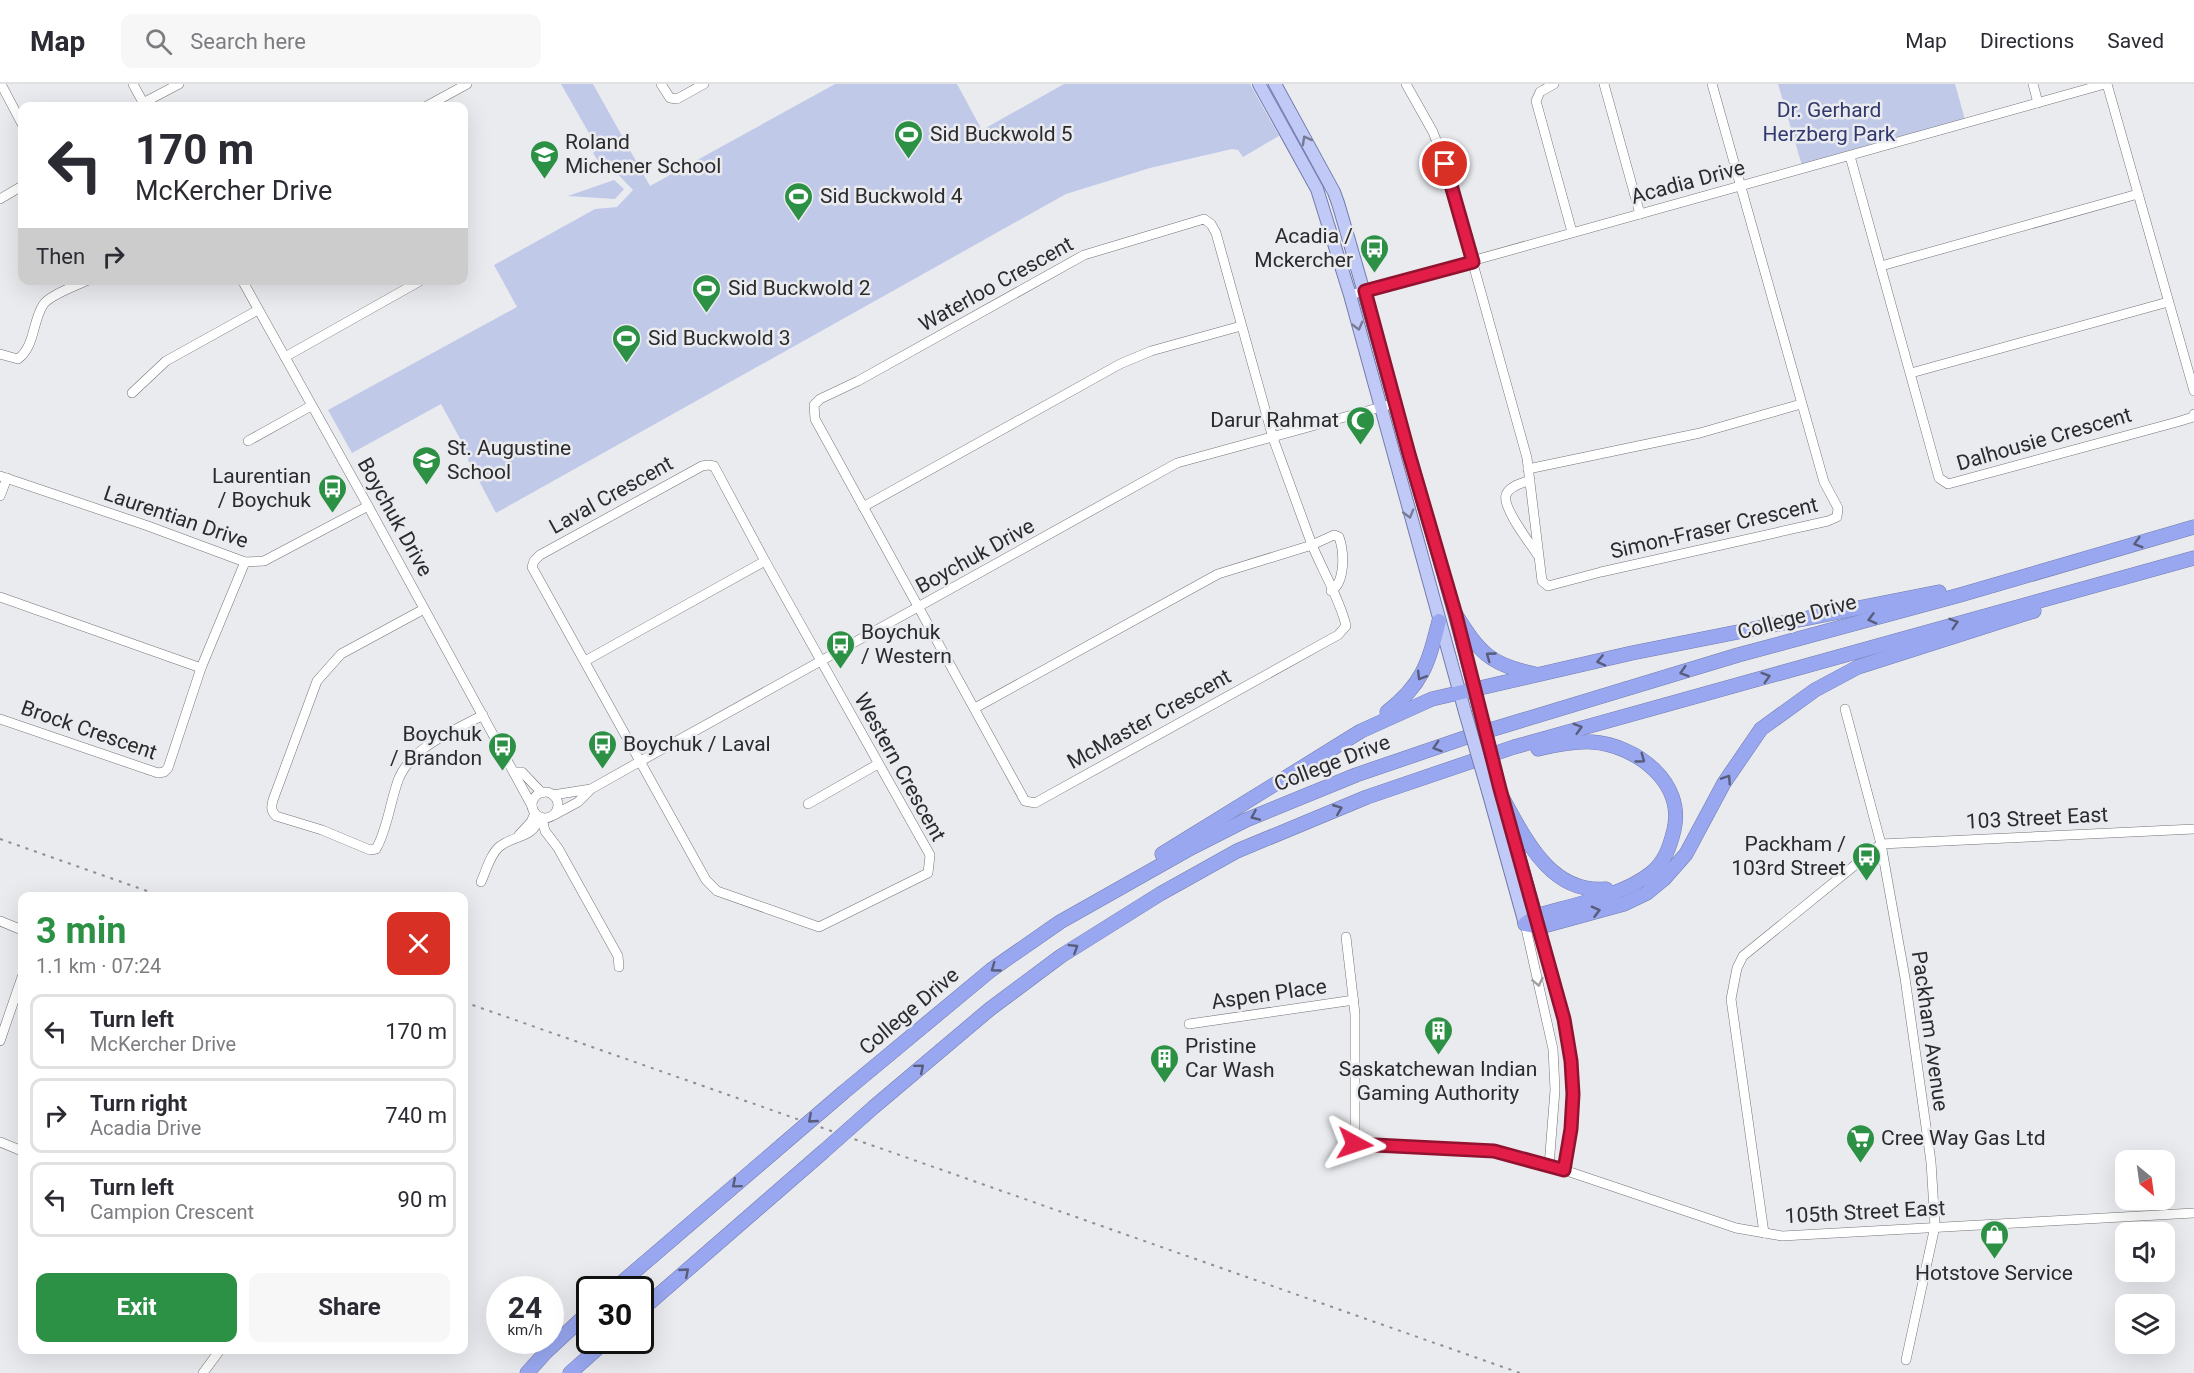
<!DOCTYPE html>
<html lang="en">
<head>
<meta charset="utf-8">
<style>
  body { margin:0; font-family:Roboto,sans-serif; background:#f7f7f7; color:#2b2b33; height:100vh; display:flex; flex-direction:column; font-size:22px; white-space:nowrap }
  * { box-sizing:border-box; margin:0 }
  p { font-size:20px; color:#7c7c81 }
  .icon { flex:none; width:33px; height:33px; fill:none; stroke:currentColor; stroke-width:2; stroke-linecap:round; stroke-linejoin:round }
  .map { position:relative; flex:1; overflow:hidden }
  .panel { position:absolute; left:18px; top:808px; width:450px; height:462px; display:flex; flex-direction:column; background:#fff; border-radius:12px; box-shadow:0 6px 24px #0002 }
  .panel>* { flex:none }
  .hud { position:absolute; left:18px; top:18px; width:450px; height:183px; border-radius:12px; box-shadow:0 6px 24px #0002; background:#fff; color:#2b2b33; overflow:hidden }
  .needle { width:39px; rotate:151deg }
  .buttons { position:absolute; left:2115px; top:1066px; display:grid; gap:12px }
  .buttons a { display:grid; place-items:center; width:60px; height:60px; border-radius:12px; background:#fff; box-shadow:0 6px 24px #0002; font-size:30px }
  .speed { position:absolute; left:486px; top:1192px; display:flex; gap:12px; font-size:30px; font-weight:700; text-align:center }
  .speed>* { display:grid; place-content:center; width:78px; height:78px; border-radius:50%; background:#fff; box-shadow:0 6px 24px #0002; line-height:1 }
  .speed small { font-size:15px; font-weight:400 }
  .speed .limit { border:3px solid #111; border-radius:9px; background:#fff; color:#111 }
  .pin { position:absolute; display:grid; place-items:center; width:51px; height:51px; color:#fff; margin:-26px; border:3px solid #fff; border-radius:50%; box-shadow:0 2px 6px #0007 }
  .me { position:absolute; width:66px; margin:-33px; rotate:95deg; stroke-linejoin:round; filter:drop-shadow(0 0 4px #0008) }
  .turn { display:flex; align-items:center; gap:21px; height:126px; padding:0 18px; font-size:27px }
  .turn .icon { width:78px; height:78px; stroke-width:2.5 }
  .turn b { display:block; font-size:42px; line-height:51px }
  .then { display:flex; align-items:center; height:57px; padding:0 18px; background:#0003; gap:12px; font-size:22px }
  .round { display:grid; place-items:center; flex:none; width:63px; height:63px; border-radius:12px; background:#f7f7f7 }
  .overview { display:flex; align-items:center; justify-content:space-between; height:102px; padding:0 18px }
  h1 { font-size:36px; font-weight:700; line-height:45px; color:#2c9045 }
  .button { display:flex; gap:12px; margin-top:auto; padding:12px 18px }
  .button a { flex:1; height:69px; border-radius:12px; background:#2c9045; color:#fff; font-size:24px; font-weight:700; line-height:69px; text-align:center }
  .button a+a { background:#f7f7f7; color:#2b2b33 }
  ul { padding:0; list-style:none }
  li { display:flex; align-items:center; gap:18px; height:75px; margin:0 12px 9px; padding:0 6px; border:3px solid #e1e1e2; border-radius:12px }
  li div { flex:1 }
  li b { display:block; font-size:22px }
  li em { font-style:normal }
  header { display:flex; align-items:center; gap:36px; box-sizing:border-box; height:84px; padding:0 30px; background:#fff; border-bottom:2px solid #e1e1e2 }
  header strong { font-size:28px }
  nav { display:flex; gap:33px; margin-inline-start:auto; font-size:21px }
  .search { width:420px; height:54px; background:#f7f7f7; display:flex; align-items:center; gap:15px; box-sizing:border-box; padding:0 21px; border-radius:12px; color:#7c7c81; font-size:22px }
  .map>svg:first-child { display:block }
</style>
</head>
<body>
<header>
<strong>Map</strong>
<div class="search"><svg class="icon" aria-label="search" viewBox="0 0 24 24"><circle cx="10" cy="10" r="6"/><path d="M15 15l6 6"/></svg>Search here</div>
<nav><a>Map</a><a>Directions</a><a>Saved</a></nav>
</header>
<div class="map">
<svg width="2194" height="1289" viewBox="0 0 2194 1289">
  <rect width="100%" height="100%" fill="#eaebef"/>
  <g fill="#c1c9e9">
    <polygon points="561,0 593,0 650,102 835,0 957,0 982,46 1064,0 1250,0 1279,52 1243,73 1238,66 1232,65 1150,84 1066,110 496,429 468,376 469,371 441,320 352,369 328,326 517,223 494,181 595,125 617,123 633,106 605,77 600,80 593,69 598,65"/>
    <polygon points="1778,0 1955,0 1966,39 1803,85"/>
    <polygon points="614,96 624,105 615,115 568,112"/>
  </g>
  <g fill="none" stroke-linecap="round" stroke-linejoin="round">
    <defs>
      <g id="minor">
        <polyline points="1,0 22,40"/>
        <polyline points="133,0 145,22"/>
        <polyline points="661,0 670,14 677,15 704,0"/>
        <polyline points="1406,0 1433,48 1445,79 1527,374 1542,497 1548,502 1601,488 1828,437 1837,433 1838,424 1824,398 1712,0"/>
        <polyline points="1554,0 1540,8 1536,17 1572,148"/>
        <polyline points="1604,0 1640,130"/>
        <polyline points="2033,0 2038,19"/>
        <polyline points="2107,0 2194,307"/>
        <polyline points="143,19 179,0"/>
        <polyline points="427,22 467,0"/>
        <polyline points="1850,72 1939,394 1948,400 2177,338 2193,333 2194,330"/>
        <polyline points="0,115 22,102"/>
        <polyline points="1881,182 2138,110"/>
        <polyline points="242,196 368,422 532,722"/>
        <polyline points="1350,211 2105,0"/>
        <path d="M0,270L18,275C35,262 32,239 43,221C49,211 76,202 88,196"/>
        <polyline points="285,273 420,197"/>
        <polyline points="1911,289 2168,218"/>
        <polyline points="132,309 166,277 258,226"/>
        <polyline points="248,357 311,322"/>
        <polygon points="708,381 714,382 765,477 930,771 928,789 819,843 717,807 706,796 532,483 534,477 540,471 702,382"/>
        <polyline points="1528,385 1700,349 1801,320"/>
        <polyline points="0,392 148,442 245,478 264,477 368,422"/>
        <path d="M1530,396C1522,399 1509,402 1506,411C1502,423 1529,458 1537,470"/>
        <polyline points="0,412 7,394"/>
        <polyline points="863,423 1120,280 1151,267 1241,242"/>
        <polyline points="0,513 201,584"/>
        <path d="M424,525L341,570L317,597L273,716C271,723 271,727 276,732L322,746L370,766L376,765C388,744 390,717 399,694C413,662 454,647 483,631"/>
        <polyline points="585,577 765,477"/>
        <path d="M975,624L1218,490L1312,461L1273,354L1216,149L1211,140L1204,135L1084,171L858,297L820,315L814,321L815,335L1025,717L1035,719L1338,551L1346,542C1341,518 1322,485 1312,461L1334,451L1339,453C1344,467 1346,498 1331,507"/>
        <polyline points="1845,625 1881,760 1905,894 1931,1078 1935,1142 1906,1276"/>
        <polyline points="0,635 158,689 164,688 168,684 201,584 245,478"/>
        <polyline points="514,688 522,688 542,709"/>
        <circle cx="545" cy="721" r="13"/>
        <polyline points="553,711 591,705"/>
        <polyline points="808,720 878,680"/>
        <polyline points="554,731 578,718 591,705 639,678 1177,379 1396,319"/>
        <polyline points="542,734 545,747 558,764 618,872 619,883"/>
        <polyline points="519,751 531,738 535,729"/>
        <path d="M481,798C486,787 490,771 499,763C515,750 532,756 540,733"/>
        <polyline points="0,837 22,846"/>
        <polyline points="1525,840 1553,965 1555,1006 1549,1082"/>
        <path d="M1540,843C1554,898 1574,954 1573,1012C1572,1037 1568,1061 1564,1086"/>
        <polyline points="1346,853 1355,930 1355,1061 1494,1067 1564,1086 1736,1144 1782,1152 2194,1129"/>
        <polyline points="1189,940 1354,916"/>
        <polyline points="0,957 22,893"/>
        <polyline points="0,1058 22,1067"/>
        <polyline points="1764,1149 1731,915 1737,884 1743,872 1881,760 2194,745"/>
        <polyline points="203,1289 220,1266"/>
      </g>
      <g id="major">
        <polyline points="1259,0 1317,105 1350,211 1465,628"/>
        <path d="M1275,0L1334,108L1338,119C1363,203 1386,286 1409,370C1433,455 1459,539 1479,625"/>
        <polyline points="1488,707 1525,840"/>
        <polyline points="1507,729 1538,839"/>
      </g>
      <g id="highway">
        <path d="M1456,531C1479,568 1490,581 1535,590"/>
        <path d="M1387,628C1423,600 1428,580 1439,537"/>
        <path d="M1503,715C1526,756 1551,810 1606,805"/>
        <polyline points="1162,770 1361,647 1432,615 1632,569 1939,508"/>
        <polyline points="1525,840 1540,843 1624,820 1647,809 1664,795 1686,770 1724,699 1761,645 1815,606 1858,583 2034,527"/>
        <path d="M1525,840L1536,832C1569,822 1625,811 1651,789C1665,778 1670,762 1674,746C1685,698 1636,661 1592,658C1574,657 1555,661 1538,665"/>
        <polyline points="844,1008 991,886 1060,838 1191,764 1246,736 1356,691 1467,653 1738,571 1960,511 2194,443"/>
        <polyline points="875,1022 990,925 1061,872 1160,810 1237,767 1367,713 1514,663 2194,474"/>
        <polyline points="613,1206 781,1062"/>
        <polyline points="640,1227 823,1068"/>
        <polyline points="527,1289 546,1268 590,1227"/>
        <polyline points="570,1289 606,1257"/>
      </g>
    </defs>
    <use href="#minor" stroke="#737478" stroke-width="10"/>
    <use href="#major" stroke="#727cac" stroke-width="14"/>
    <use href="#highway" stroke="#727cac" stroke-width="15"/>
    <use href="#minor" stroke="#fff" stroke-width="9"/>
    <use href="#major" stroke="#c1caf6" stroke-width="12"/>
    <use href="#highway" stroke="#98a7f0" stroke-width="14"/>
    <g stroke="#8e8f92" stroke-width="2" stroke-dasharray="3 6" stroke-linecap="butt">
      <polyline points="0,755 164,813"/>
      <polyline points="464,918 1520,1289"/>
    </g>
    <defs>
      <g id="major-bridge">
        <polyline points="1479,625 1500,705"/>
        <polyline points="1465,628 1488,707"/>
      </g>
      <g id="highway-bridge">
        <polyline points="781,1062 844,1008"/>
        <polyline points="823,1068 875,1022"/>
      </g>
    </defs>
    <use href="#major-bridge" stroke="#727cac" stroke-width="14" stroke-linecap="butt"/>
    <use href="#highway-bridge" stroke="#727cac" stroke-width="15" stroke-linecap="butt"/>
    <use href="#major-bridge" stroke="#c1caf6" stroke-width="12"/>
    <use href="#highway-bridge" stroke="#98a7f0" stroke-width="14"/>
  </g>
  <defs><path id="oneway-chevron" d="M-2-3.5L2.5 0L-2 3.5" fill="none" stroke-width="1.6" stroke-linecap="round" stroke-linejoin="round" transform="scale(1.5)"/></defs>
  <g stroke="#767a92">
    <use href="#oneway-chevron" transform="translate(1306 56) rotate(-119)"/>
    <use href="#oneway-chevron" transform="translate(1358 242) rotate(75)"/>
    <use href="#oneway-chevron" transform="translate(1409 430) rotate(74)"/>
  </g>
  <g stroke="#575d7b">
    <use href="#oneway-chevron" transform="translate(2138 459) rotate(164)"/>
    <use href="#oneway-chevron" transform="translate(1872 535) rotate(165)"/>
    <use href="#oneway-chevron" transform="translate(1954 539) rotate(-17)"/>
    <use href="#oneway-chevron" transform="translate(1490 572) rotate(-144)"/>
    <use href="#oneway-chevron" transform="translate(1601 577) rotate(167)"/>
    <use href="#oneway-chevron" transform="translate(1684 588) rotate(163)"/>
    <use href="#oneway-chevron" transform="translate(1421 592) rotate(122)"/>
    <use href="#oneway-chevron" transform="translate(1766 593) rotate(-17)"/>
    <use href="#oneway-chevron" transform="translate(1578 644) rotate(-16)"/>
    <use href="#oneway-chevron" transform="translate(1437 663) rotate(162)"/>
    <use href="#oneway-chevron" transform="translate(1641 675) rotate(36)"/>
    <use href="#oneway-chevron" transform="translate(1727 695) rotate(-57)"/>
    <use href="#oneway-chevron" transform="translate(1338 725) rotate(-22)"/>
    <use href="#oneway-chevron" transform="translate(1255 732) rotate(157)"/>
    <use href="#oneway-chevron" transform="translate(1596 827) rotate(-15)"/>
    <use href="#oneway-chevron" transform="translate(1074 864) rotate(-32)"/>
    <use href="#oneway-chevron" transform="translate(995 884) rotate(144)"/>
    <use href="#oneway-chevron" transform="translate(920 984) rotate(-40)"/>
    <use href="#oneway-chevron" transform="translate(812 1035) rotate(139)"/>
    <use href="#oneway-chevron" transform="translate(736 1100) rotate(140)"/>
    <use href="#oneway-chevron" transform="translate(685 1188) rotate(-41)"/>
  </g>
  <use stroke="#a0a0a0" href="#oneway-chevron" transform="translate(1538 898) rotate(78)"/>
  <g fill="none" stroke-linecap="round" stroke-linejoin="round">
    <defs>
      <polyline id="route" points="1355,1060 1494,1067 1564,1086 1571,1045 1573,1010 1571,977 1564,935 1500,705 1456,531 1409,370 1365,207 1473,178 1445,80"/>
    </defs>
    <use href="#route" stroke="#92132f" stroke-width="15"/>
    <use href="#route" stroke="#e11d48" stroke-width="10"/>
  </g>
  <defs>
    <symbol id="stadium-pin" viewBox="-11 -11 22 30"><path d="M0 17L-7.5 6A9.5 9.5 0 1 1 7.5 6Z" fill="#2c9045" stroke="#eaebef"/><path d="M0-5a6.5 5 0 1 0 0 10a6.5 5 0 1 0 0-10ZM-3.5-1.8h7v3.6h-7Z" fill="#fff"/></symbol>
    <symbol id="school-pin" viewBox="-11 -11 22 30"><path d="M0 17L-7.5 6A9.5 9.5 0 1 1 7.5 6Z" fill="#2c9045" stroke="#eaebef"/><path d="M0-5L7-2L0 1L-7-2ZM-4 1L0 2.5L4 1V4Q0 6-4 4Z" fill="#fff"/></symbol>
    <symbol id="bus-pin" viewBox="-11 -11 22 30"><path d="M0 17L-7.5 6A9.5 9.5 0 1 1 7.5 6Z" fill="#2c9045" stroke="#eaebef"/><path d="M-5-6H5V4H4V6H2V4H-2V6H-4V4H-5ZM-3.5-4V0h7V-4ZM-3.5 1.2v1.5H-2V1.2ZM2 1.2v1.5H3.5V1.2Z" fill="#fff"/></symbol>
    <symbol id="mosque-pin" viewBox="-11 -11 22 30"><path d="M0 17L-7.5 6A9.5 9.5 0 1 1 7.5 6Z" fill="#2c9045" stroke="#eaebef"/><path d="M3.5-4.9A6 6 0 1 0 3.5 4.9A5 5 0 1 1 3.5-4.9Z" fill="#fff"/></symbol>
    <symbol id="building-pin" viewBox="-11 -11 22 30"><path d="M0 17L-7.5 6A9.5 9.5 0 1 1 7.5 6Z" fill="#2c9045" stroke="#eaebef"/><path d="M-4-6H4V6H1V3H-1V6H-4ZM-2.5-4.3h1.7v1.8h-1.7ZM.8-4.3h1.7v1.8H.8ZM-2.5-1h1.7V.8h-1.7ZM.8-1h1.7V.8H.8Z" fill="#fff"/></symbol>
    <symbol id="supermarket-pin" viewBox="-11 -11 22 30"><path d="M0 17L-7.5 6A9.5 9.5 0 1 1 7.5 6Z" fill="#2c9045" stroke="#eaebef"/><path d="M-6-5.5h2.5l.6 2H6L4.5 2H-2.5L-4.4-4H-6ZM-1.5 3.2a1.3 1.3 0 1 0 .1 0ZM3 3.2a1.3 1.3 0 1 0 .1 0Z" fill="#fff"/></symbol>
    <symbol id="shop-pin" viewBox="-11 -11 22 30"><path d="M0 17L-7.5 6A9.5 9.5 0 1 1 7.5 6Z" fill="#2c9045" stroke="#eaebef"/><path d="M-5-2.5h2.3a2.7 3.5 0 0 1 5.4 0H5L5.5 6h-11ZM-1.5-2.5h3a1.5 2.3 0 0 0-3 0Z" fill="#fff"/></symbol>
  </defs>
  <g fill-rule="evenodd">
    <use href="#stadium-pin" x="892" y="34" width="33" height="45"/>
    <use href="#school-pin" x="528" y="54" width="33" height="45"/>
    <use href="#stadium-pin" x="782" y="96" width="33" height="45"/>
    <use href="#bus-pin" x="1358" y="148" width="33" height="45"/>
    <use href="#stadium-pin" x="690" y="188" width="33" height="45"/>
    <use href="#stadium-pin" x="610" y="238" width="33" height="45"/>
    <use href="#mosque-pin" x="1344" y="320" width="33" height="45"/>
    <use href="#school-pin" x="410" y="360" width="33" height="45"/>
    <use href="#bus-pin" x="316" y="388" width="33" height="45"/>
    <use href="#bus-pin" x="824" y="544" width="33" height="45"/>
    <use href="#bus-pin" x="586" y="644" width="33" height="45"/>
    <use href="#bus-pin" x="486" y="646" width="33" height="45"/>
    <use href="#bus-pin" x="1850" y="756" width="33" height="45"/>
    <use href="#building-pin" x="1422" y="930" width="33" height="45"/>
    <use href="#building-pin" x="1148" y="958" width="33" height="45"/>
    <use href="#supermarket-pin" x="1844" y="1038" width="33" height="45"/>
    <use href="#shop-pin" x="1978" y="1134" width="33" height="45"/>
  </g>
  <g text-anchor="middle" dominant-baseline="central" stroke-width="5" stroke-linejoin="round" paint-order="stroke">
    <g font-size="21" fill="#31396e" stroke="#eaebef">
      <text x="1829" y="26">Dr. Gerhard<tspan x="1829" dy="24">Herzberg Park</tspan></text>
    </g>
    <g font-size="21" fill="#2b2b2d" stroke="#eaebef" text-anchor="start">
      <text x="930" y="50">Sid Buckwold 5</text>
      <text x="565" y="58">Roland<tspan x="565" dy="24">Michener School</tspan></text>
      <text x="820" y="112">Sid Buckwold 4</text>
      <text x="1353" y="152" text-anchor="end">Acadia /<tspan x="1353" dy="24">Mckercher</tspan></text>
      <text x="728" y="204">Sid Buckwold 2</text>
      <text x="648" y="254">Sid Buckwold 3</text>
      <text x="1339" y="336" text-anchor="end">Darur Rahmat</text>
      <text x="447" y="364">St. Augustine<tspan x="447" dy="24">School</tspan></text>
      <text x="311" y="392" text-anchor="end">Laurentian<tspan x="311" dy="24">/ Boychuk</tspan></text>
      <text x="861" y="548">Boychuk<tspan x="861" dy="24">/ Western</tspan></text>
      <text x="482" y="650" text-anchor="end">Boychuk<tspan x="482" dy="24">/ Brandon</tspan></text>
      <text x="623" y="660">Boychuk / Laval</text>
      <text x="1846" y="760" text-anchor="end">Packham /<tspan x="1846" dy="24">103rd Street</tspan></text>
      <text x="1185" y="962">Pristine<tspan x="1185" dy="24">Car Wash</tspan></text>
      <text x="1438" y="985" text-anchor="middle">Saskatchewan Indian<tspan x="1438" dy="24">Gaming Authority</tspan></text>
      <text x="1881" y="1054">Cree Way Gas Ltd</text>
      <text x="1994" y="1189" text-anchor="middle">Hotstove Service</text>
    </g>
    <g font-size="21" fill="#2b2b2d" stroke="#eaebef">
      <text transform="translate(1688 98) rotate(-15)">Acadia Drive</text>
      <text transform="translate(996 200) rotate(-29)">Waterloo Crescent</text>
      <text transform="translate(2044 355) rotate(-16)">Dalhousie Crescent</text>
      <text transform="translate(611 411) rotate(-29)">Laval Crescent</text>
      <text transform="translate(176 433) rotate(19)">Laurentian Drive</text>
      <text transform="translate(395 433) rotate(61)">Boychuk Drive</text>
      <text transform="translate(1714 444) rotate(-13)">Simon-Fraser Crescent</text>
      <text transform="translate(975 472) rotate(-29)">Boychuk Drive</text>
      <text transform="translate(1797 533) rotate(-15)">College Drive</text>
      <text transform="translate(1149 635) rotate(-29)">McMaster Crescent</text>
      <text transform="translate(89 646) rotate(19)">Brock Crescent</text>
      <text transform="translate(1332 679) rotate(-21)">College Drive</text>
      <text transform="translate(900 683) rotate(61)">Western Crescent</text>
      <text transform="translate(2037 734) rotate(-3)">103 Street East</text>
      <text transform="translate(1269 910) rotate(-8)">Aspen Place</text>
      <text transform="translate(909 927) rotate(-40)">College Drive</text>
      <text transform="translate(1930 947) rotate(82)">Packham Avenue</text>
      <text transform="translate(1865 1128) rotate(-3)">105th Street East</text>
    </g>
  </g>
</svg>
<div class="buttons">
<a><svg class="needle" viewBox="-14 -14 28 28"><path d="M0-13l5 13h-10z" fill="#e53935"/><path d="M0 13l5-13h-10z" fill="#7c7c81"/></svg></a>
<a><svg class="icon" aria-label="sound" viewBox="0 0 24 24"><path d="M4 9h4l5-4v14l-5-4H4zM17 9q2 3 0 6"/></svg></a>
<a><svg class="icon" aria-label="layers" viewBox="0 0 24 24"><path d="M12 4l9 5-9 5-9-5zM3 14l9 5 9-5"/></svg></a>
</div>
<div class="speed"><div>24<small>km/h</small></div><div class="limit">30</div></div>
<div class="pin" style="left:1445px;top:80px;background:#d93025"><svg class="icon" aria-label="arrive" viewBox="0 0 24 24"><path d="M6 21V4h12l-3 4 3 4H6"/></svg></div>
<svg class="me" style="left:1355px;top:1060px" viewBox="-20 -20 40 40"><path d="M0-17L14 15 0 8-14 15z" fill="#e11d48" stroke="#fff" stroke-width="4"/></svg>
<div class="hud">
<div class="turn"><svg class="icon" aria-label="left" viewBox="0 0 24 24"><path d="M17 20v-9H6M10 6l-5 5 5 5"/></svg><div><b>170 m</b>McKercher Drive</div></div>
<div class="then">Then<svg class="icon" aria-label="right" viewBox="0 0 24 24"><path d="M7 20v-9h11M14 6l5 5-5 5"/></svg></div>
</div>
<section class="panel">
<div class="overview"><div><h1>3 min</h1><p>1.1 km · 07:24</p></div><a class="round" style="background:#d93025;color:#fff"><svg class="icon" aria-label="close" viewBox="0 0 24 24"><path d="M6 6l12 12M18 6L6 18"/></svg></a></div>
<ul>
<li><svg class="icon" aria-label="left" viewBox="0 0 24 24"><path d="M17 20v-9H6M10 6l-5 5 5 5"/></svg><div><b>Turn left</b><p>McKercher Drive</p></div><em>170 m</em></li>
<li><svg class="icon" aria-label="right" viewBox="0 0 24 24"><path d="M7 20v-9h11M14 6l5 5-5 5"/></svg><div><b>Turn right</b><p>Acadia Drive</p></div><em>740 m</em></li>
<li><svg class="icon" aria-label="left" viewBox="0 0 24 24"><path d="M17 20v-9H6M10 6l-5 5 5 5"/></svg><div><b>Turn left</b><p>Campion Crescent</p></div><em>90 m</em></li>
</ul>
<div class="button"><a>Exit</a><a>Share</a></div>
</section>
</div>
</body>
</html>
